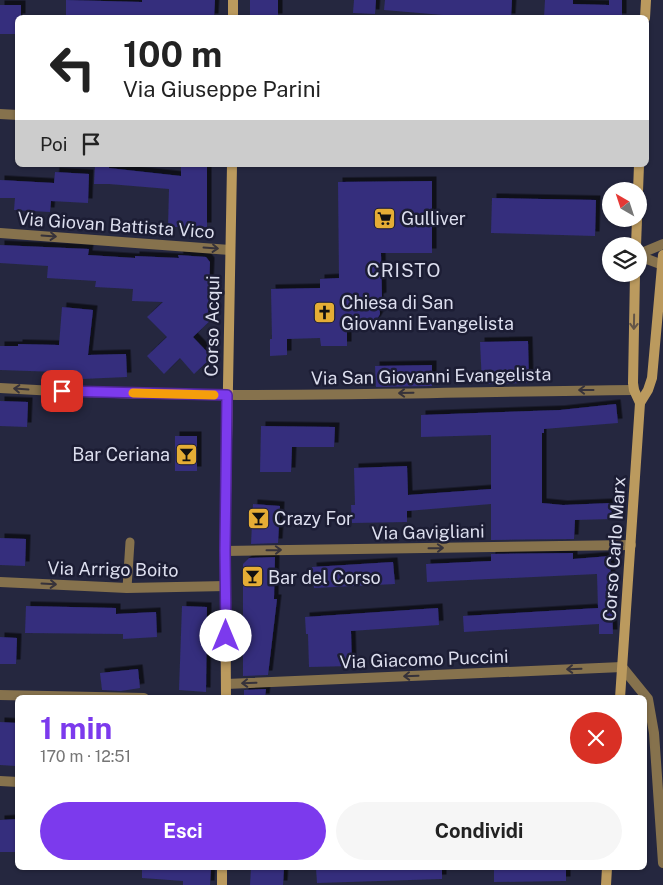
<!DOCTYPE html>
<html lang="it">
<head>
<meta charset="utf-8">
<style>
  body { margin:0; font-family:"Public Sans",sans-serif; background:#f6f6f6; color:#222; height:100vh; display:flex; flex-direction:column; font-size:19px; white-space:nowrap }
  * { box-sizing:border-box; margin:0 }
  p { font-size:16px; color:#767676 }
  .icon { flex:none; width:28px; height:28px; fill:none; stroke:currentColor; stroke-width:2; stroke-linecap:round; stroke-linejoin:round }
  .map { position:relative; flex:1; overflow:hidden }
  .panel { position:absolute; left:15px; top:695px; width:632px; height:175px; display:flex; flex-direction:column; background:#fff; border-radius:8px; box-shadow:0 1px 4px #0004 }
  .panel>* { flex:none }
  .top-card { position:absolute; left:15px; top:15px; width:634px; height:152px; border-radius:8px; box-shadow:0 1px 4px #0004; background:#fff; color:#222; overflow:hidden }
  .needle { width:32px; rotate:321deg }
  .fabs { position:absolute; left:602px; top:182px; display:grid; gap:10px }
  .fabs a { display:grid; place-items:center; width:45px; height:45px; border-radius:50%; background:#fff; box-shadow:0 1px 4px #0004; font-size:25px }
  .pin { position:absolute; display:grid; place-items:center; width:42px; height:42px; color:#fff; margin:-21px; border-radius:10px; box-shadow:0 2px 8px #0006 }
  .me { position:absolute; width:55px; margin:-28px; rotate:0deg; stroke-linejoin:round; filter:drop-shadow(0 0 4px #0008) }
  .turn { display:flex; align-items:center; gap:18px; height:105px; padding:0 25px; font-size:22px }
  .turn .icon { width:65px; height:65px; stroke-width:2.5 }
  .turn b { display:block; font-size:35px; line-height:42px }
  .then { display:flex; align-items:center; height:48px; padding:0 25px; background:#0003; gap:10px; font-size:19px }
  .round { display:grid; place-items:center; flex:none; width:52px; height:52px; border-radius:26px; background:#f6f6f6 }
  .headline { display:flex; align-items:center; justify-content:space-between; height:85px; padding:0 25px }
  h1 { font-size:30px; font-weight:700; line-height:38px; color:#7c3aed }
  .action { display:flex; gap:10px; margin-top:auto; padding:10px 25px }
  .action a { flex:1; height:58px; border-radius:30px; background:#7c3aed; color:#fff; font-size:20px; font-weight:700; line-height:58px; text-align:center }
  .action a+a { background:#f6f6f6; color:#222 }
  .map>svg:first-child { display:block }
</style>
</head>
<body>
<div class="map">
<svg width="663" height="885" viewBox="0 0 663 885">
  <defs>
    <filter id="shadow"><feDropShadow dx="4.5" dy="-4.5" stdDeviation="0" flood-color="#0009"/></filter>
  </defs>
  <rect width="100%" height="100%" fill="#25273f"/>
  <g fill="#342e7d" filter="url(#shadow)">
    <polygon points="66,0 142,2 142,0 215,0 214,18 66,18"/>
    <rect x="250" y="0" width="28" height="18"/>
    <polygon points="354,0 376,0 375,14 353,13"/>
    <polygon points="385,0 512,0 511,18 478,18 384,10"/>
    <polygon points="545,0 573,0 573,4 609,5 609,0 622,0 622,18 544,18"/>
    <polygon points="0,5 21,5 21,18 18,18 18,34 0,34"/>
    <polygon points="95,165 109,165 109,168 181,176 181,165 207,165 207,227 168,227 169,189 109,184 94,184"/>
    <polygon points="55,172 89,174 88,203 51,201 50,212 14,210 15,198 0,198 0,180 54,183"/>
    <polygon points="432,181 432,253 381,253 382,297 379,298 380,314 376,321 370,325 347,325 347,346 321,346 320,338 287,339 287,355 270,356 270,339 272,339 271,289 320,288 320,279 339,278 338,182"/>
    <polygon points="492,198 596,200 595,236 491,233"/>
    <polygon points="0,245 89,249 88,255 135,258 135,256 179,258 178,255 206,257 210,262 208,314 213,318 193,337 212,357 194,374 180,358 164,374 147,356 167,337 147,317 163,302 132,301 133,289 95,287 96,281 47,278 48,266 0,263"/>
    <polygon points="62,307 93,310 88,355 126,354 127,377 59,380 58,372 0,370 0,346 18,346 18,344 59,345"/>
    <polygon points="528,341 529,383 482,384 480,342"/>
    <polygon points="432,365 432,386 376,387 375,366"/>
    <polygon points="0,401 28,402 27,427 0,426"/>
    <polygon points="616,404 618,423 544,429 544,433 542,433 542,503 563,505 611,503 612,519 575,520 574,539 491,540 491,504 407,511 407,522 352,523 351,505 355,505 354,468 407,466 408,495 491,489 491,435 421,437 421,415 560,410"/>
    <polygon points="261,426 335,427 334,447 292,447 291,472 260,472"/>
    <rect x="175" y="436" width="22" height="35"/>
    <polygon points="253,504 280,506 278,543 251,544"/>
    <polygon points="0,538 26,539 25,566 0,565"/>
    <polygon points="573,553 573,559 610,556 613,634 599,634 599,624 464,632 463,616 598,608 597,574 427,582 426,564 491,561 491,554"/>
    <polygon points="275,557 274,599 277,599 268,675 243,676 243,564 249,558"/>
    <polygon points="393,562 395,584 314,588 312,567"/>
    <polygon points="26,606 116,608 116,614 156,612 157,637 123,639 123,634 25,633"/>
    <polygon points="182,606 207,607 206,692 179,690"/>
    <polygon points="438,608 439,625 351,631 352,666 309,667 308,634 306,634 305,617"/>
    <polygon points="0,637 17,638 16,664 0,664"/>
    <polygon points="138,669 140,688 121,691 102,690 100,673"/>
    <polygon points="266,689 265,698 244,698 244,690"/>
    <polygon points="0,722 18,723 16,766 0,765"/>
    <polygon points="18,819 18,852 0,852 0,820"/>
    <polygon points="142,868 211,868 210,885 183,885 183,881 142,878"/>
    <polygon points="251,868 284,868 283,885 250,885"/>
    <polygon points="316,868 442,868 442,879 317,883"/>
    <polygon points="494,868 566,868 566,881 494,882"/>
  </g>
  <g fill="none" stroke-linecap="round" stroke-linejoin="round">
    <polyline stroke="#86724d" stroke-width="9" points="127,588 130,542"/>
    <g stroke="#86724d" stroke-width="10">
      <polyline points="0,114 18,115"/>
      <polyline points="0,233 230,250"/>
      <polyline points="639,254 663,244"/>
      <polyline points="639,256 663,265"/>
      <path d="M0,388C211,401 423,392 634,390"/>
      <polyline points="225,551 631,545"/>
      <polyline points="0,582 127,588 226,586"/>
      <polyline points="226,684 622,667 648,699 654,733 663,863"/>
      <polyline points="0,695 144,698"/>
      <polyline points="0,781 18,782"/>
    </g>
    <g stroke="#bb9a5e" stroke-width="10">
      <polyline points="233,18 233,0"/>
      <polyline points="645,18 646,0"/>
      <polyline points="638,191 639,165"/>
      <polyline points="636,246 637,219"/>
      <polyline points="640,403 648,390 652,378 663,255"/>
      <polyline points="226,698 225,551 232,165"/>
      <polyline points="620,698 640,403 634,390 633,383 635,274"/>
      <polyline points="222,885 222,868"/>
      <polyline points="606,885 607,868"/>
    </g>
  </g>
  <defs><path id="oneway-shaft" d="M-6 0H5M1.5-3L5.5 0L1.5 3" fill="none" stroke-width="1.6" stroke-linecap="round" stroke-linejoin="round" transform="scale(1.25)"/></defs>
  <g stroke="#36323a">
    <use href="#oneway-shaft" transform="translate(49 236) rotate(4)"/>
    <use href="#oneway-shaft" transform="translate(211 248) rotate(4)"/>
    <use href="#oneway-shaft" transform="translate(21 389) rotate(-176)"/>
    <use href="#oneway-shaft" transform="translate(586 390) rotate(180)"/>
    <use href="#oneway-shaft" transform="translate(406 393) rotate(179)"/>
    <use href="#oneway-shaft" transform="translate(436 548) rotate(-1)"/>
    <use href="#oneway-shaft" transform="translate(274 550) rotate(-1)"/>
    <use href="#oneway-shaft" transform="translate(49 584) rotate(3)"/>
    <use href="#oneway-shaft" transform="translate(574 669) rotate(178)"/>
    <use href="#oneway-shaft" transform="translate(411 676) rotate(178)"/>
    <use href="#oneway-shaft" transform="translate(249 683) rotate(178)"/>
  </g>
  <use stroke="#645547" href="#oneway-shaft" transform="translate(634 322) rotate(91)"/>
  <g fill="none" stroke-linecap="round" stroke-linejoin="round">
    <defs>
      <polyline id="route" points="62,391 227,395 225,551 226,636"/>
    </defs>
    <use href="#route" stroke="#51269a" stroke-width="12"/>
    <use href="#route" stroke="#7c3aed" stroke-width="9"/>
    <polyline stroke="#f59e0b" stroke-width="9" points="133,393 214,395"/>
  </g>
  <defs>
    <symbol id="supermarket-square" viewBox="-11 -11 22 22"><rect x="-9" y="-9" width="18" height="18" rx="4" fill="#e5ad35" stroke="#1c1d34"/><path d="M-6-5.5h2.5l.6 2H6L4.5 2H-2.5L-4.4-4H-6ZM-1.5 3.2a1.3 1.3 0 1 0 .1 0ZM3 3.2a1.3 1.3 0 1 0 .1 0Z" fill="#111"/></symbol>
    <symbol id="church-square" viewBox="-11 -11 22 22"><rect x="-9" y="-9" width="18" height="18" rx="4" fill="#e5ad35" stroke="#1c1d34"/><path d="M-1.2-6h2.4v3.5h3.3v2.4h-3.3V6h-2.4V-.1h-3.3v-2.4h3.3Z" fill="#111"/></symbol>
    <symbol id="bar-square" viewBox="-11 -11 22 22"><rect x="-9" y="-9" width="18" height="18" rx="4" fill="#e5ad35" stroke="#1c1d34"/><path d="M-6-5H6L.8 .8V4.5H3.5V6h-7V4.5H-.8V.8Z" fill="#111"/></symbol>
  </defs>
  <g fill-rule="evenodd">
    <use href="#supermarket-square" x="372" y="206" width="25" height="25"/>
    <use href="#church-square" x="312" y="300" width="25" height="25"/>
    <use href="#bar-square" x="174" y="442" width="25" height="25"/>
    <use href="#bar-square" x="246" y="506" width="25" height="25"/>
    <use href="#bar-square" x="240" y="564" width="25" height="25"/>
  </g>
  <g text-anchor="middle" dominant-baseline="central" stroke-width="5" stroke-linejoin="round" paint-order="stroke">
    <g font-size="18" fill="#dcdeee" stroke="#1c1d34" text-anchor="start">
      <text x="401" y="218">Gulliver</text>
      <text x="341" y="302">Chiesa di San<tspan x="341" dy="21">Giovanni Evangelista</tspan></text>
      <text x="170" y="454" text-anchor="end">Bar Ceriana</text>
      <text x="274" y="518">Crazy For</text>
      <text x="268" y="577">Bar del Corso</text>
    </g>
    <g font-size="18" fill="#dcdeee" stroke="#1c1d34">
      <text transform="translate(116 225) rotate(4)">Via Giovan Battista Vico</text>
      <text transform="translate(212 326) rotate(-89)">Corso Acqui</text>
      <text transform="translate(431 376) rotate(-1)">Via San Giovanni Evangelista</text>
      <text transform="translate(428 532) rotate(-1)">Via Gavigliani</text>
      <text transform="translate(614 549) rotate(-86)">Corso Carlo Marx</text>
      <text transform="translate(113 569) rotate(1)">Via Arrigo Boito</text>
      <text transform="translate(424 659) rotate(-2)">Via Giacomo Puccini</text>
    </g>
    <g font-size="19" letter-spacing="1" fill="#dcdeee" stroke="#1c1d34">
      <text x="404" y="270">CRISTO</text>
    </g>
  </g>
</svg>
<div class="fabs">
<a><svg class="needle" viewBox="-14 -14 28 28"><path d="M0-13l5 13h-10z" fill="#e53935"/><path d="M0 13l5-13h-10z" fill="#767676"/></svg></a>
<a><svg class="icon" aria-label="layers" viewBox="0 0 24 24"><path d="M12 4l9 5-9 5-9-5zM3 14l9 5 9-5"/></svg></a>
</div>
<div class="pin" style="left:62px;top:391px;background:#d93025"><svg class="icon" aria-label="arrive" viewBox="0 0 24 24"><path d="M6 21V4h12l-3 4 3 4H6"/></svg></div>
<svg class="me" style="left:226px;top:636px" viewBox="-20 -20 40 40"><circle r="19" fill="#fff"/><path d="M0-13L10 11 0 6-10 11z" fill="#7c3aed"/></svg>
<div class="top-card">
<div class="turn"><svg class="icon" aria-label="left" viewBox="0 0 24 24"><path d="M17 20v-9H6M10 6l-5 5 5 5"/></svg><div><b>100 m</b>Via Giuseppe Parini</div></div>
<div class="then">Poi<svg class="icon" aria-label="arrive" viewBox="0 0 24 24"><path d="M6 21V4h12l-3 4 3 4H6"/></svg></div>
</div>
<section class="panel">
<div class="headline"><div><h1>1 min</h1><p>170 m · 12:51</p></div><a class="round" style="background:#d93025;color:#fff"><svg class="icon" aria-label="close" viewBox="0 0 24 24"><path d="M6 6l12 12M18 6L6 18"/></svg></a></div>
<div class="action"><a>Esci</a><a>Condividi</a></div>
</section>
</div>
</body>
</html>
